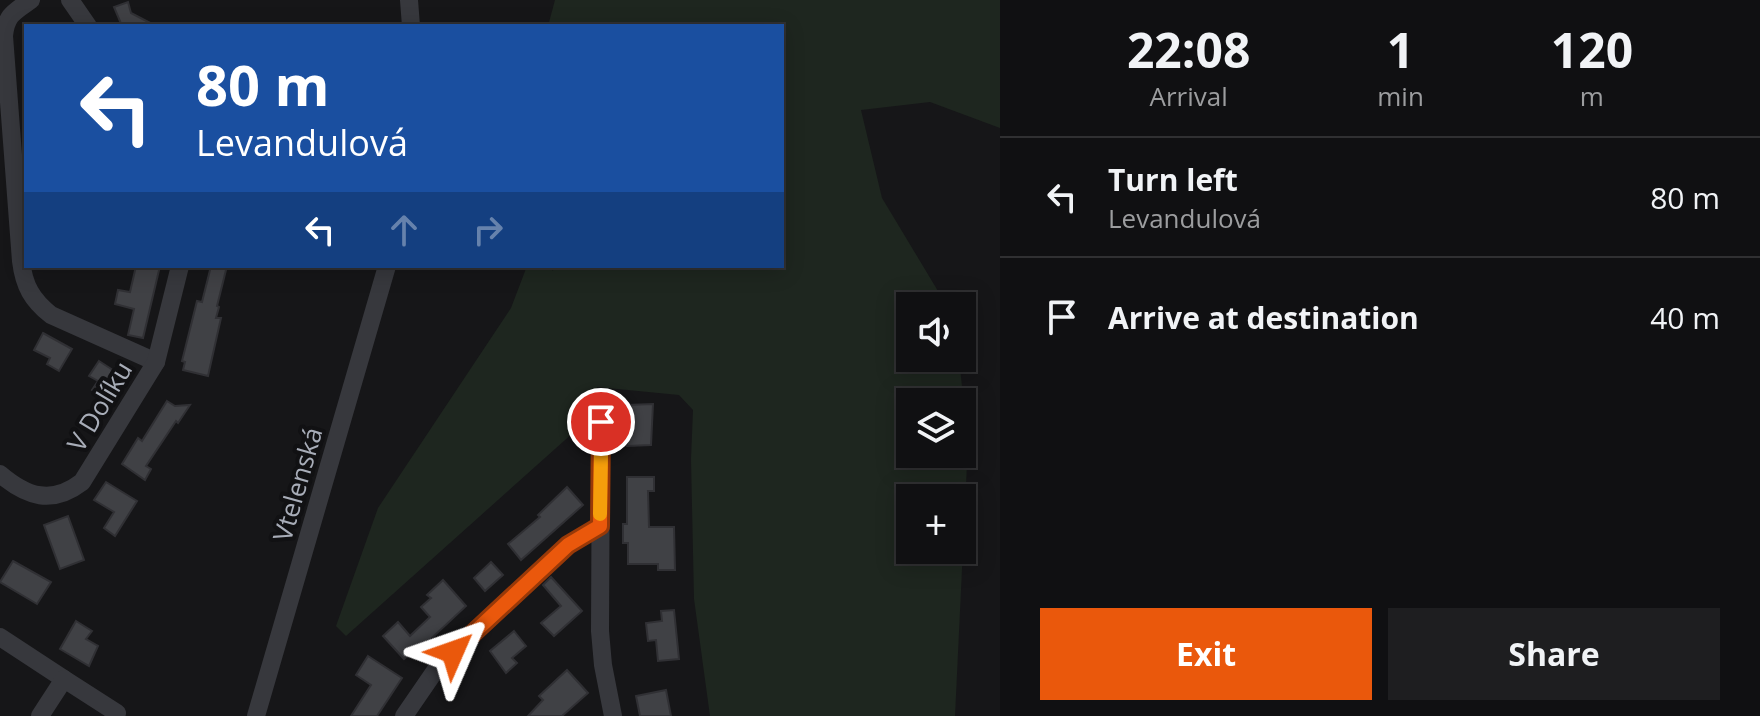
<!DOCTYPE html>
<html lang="en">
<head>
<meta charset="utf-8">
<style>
  body { margin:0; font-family:"Open Sans",sans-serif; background:#1e1e20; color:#f1f3f6; height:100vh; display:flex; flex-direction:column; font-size:30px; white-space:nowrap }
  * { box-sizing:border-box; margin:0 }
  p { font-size:26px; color:#9c9d9f }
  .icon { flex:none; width:44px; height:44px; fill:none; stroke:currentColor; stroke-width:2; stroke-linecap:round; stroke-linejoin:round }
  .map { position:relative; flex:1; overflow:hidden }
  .details { display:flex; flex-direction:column; background:#101012; width:760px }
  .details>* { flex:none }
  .guide { position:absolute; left:24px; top:24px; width:760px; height:244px; border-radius:0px; box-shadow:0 4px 20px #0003,0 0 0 2px #303032; background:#1a4fa0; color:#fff; overflow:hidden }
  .controls { position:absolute; left:896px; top:292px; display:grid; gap:16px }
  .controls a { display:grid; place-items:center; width:80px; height:80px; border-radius:0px; background:#101012; box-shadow:0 4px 20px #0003,0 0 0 2px #303032; font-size:40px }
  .pin { position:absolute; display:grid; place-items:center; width:68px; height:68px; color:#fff; margin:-34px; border:4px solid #fff; border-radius:50%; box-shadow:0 2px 8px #0007 }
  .me { position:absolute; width:88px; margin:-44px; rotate:47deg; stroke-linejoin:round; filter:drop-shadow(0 0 6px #0008) }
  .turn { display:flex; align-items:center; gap:28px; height:168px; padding:0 40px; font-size:36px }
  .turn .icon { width:104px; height:104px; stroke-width:2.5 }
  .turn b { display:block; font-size:56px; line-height:68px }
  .lanes { display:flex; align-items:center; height:76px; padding:0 40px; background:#0003; justify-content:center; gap:40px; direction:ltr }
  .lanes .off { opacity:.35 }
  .eta { display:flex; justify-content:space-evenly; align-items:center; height:136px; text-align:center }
  .eta b { font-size:48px; font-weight:700; line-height:56px }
  .primary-button { display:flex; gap:16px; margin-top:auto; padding:16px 40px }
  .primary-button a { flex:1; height:92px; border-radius:0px; background:#ea580c; color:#fff; font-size:32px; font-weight:700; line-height:92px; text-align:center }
  .primary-button a+a { background:#1e1e20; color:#f1f3f6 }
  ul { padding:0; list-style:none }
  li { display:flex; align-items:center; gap:24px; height:120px; padding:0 40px; border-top:2px solid #303032 }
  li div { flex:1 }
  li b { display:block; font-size:30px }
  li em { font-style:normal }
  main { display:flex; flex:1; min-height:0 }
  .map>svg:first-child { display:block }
</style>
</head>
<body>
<main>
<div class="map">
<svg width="1000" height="716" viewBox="0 0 1000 716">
  <rect width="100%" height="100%" fill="#161618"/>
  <path fill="#1e261f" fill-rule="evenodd" d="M555,0H1000V128L930,102L861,110L882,198L947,306H910V358H959L968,443L955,716H710L694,599L691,459L693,410L679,395L597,387L593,415L346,636L336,626L378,508L511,308L527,266H556L552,271L558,266H782V26H548ZM910,402H962V454H910ZM910,498H962V550H910Z"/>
  <g fill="#404145" stroke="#303034" stroke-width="2">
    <polygon points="128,2 131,13 156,26 122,26 114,7"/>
    <polygon points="136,266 160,266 143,338 128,335 134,309 115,304 118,290 130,292"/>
    <polygon points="211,266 227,266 217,306 219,307 216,318 221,318 208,376 183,370 185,362 182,361 197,301 202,302"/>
    <polygon points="43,333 72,349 59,371 47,364 50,358 34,350"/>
    <polygon points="99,361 122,376 107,400 92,390 98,381 89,376"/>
    <polygon points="167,401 175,406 190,405 178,423 176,421 146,466 151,469 145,480 122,464 138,438 142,441"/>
    <polygon points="653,404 651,445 627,446 627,405"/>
    <polygon points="627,477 654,477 654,491 648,491 649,527 674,527 675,570 658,570 658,564 628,564 628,543 623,543 623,524 627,524"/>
    <polygon points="106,482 137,501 115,536 104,528 114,512 94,500"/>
    <polygon points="567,487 583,505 521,560 508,544 540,517 538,515"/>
    <polygon points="68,516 84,560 60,569 44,525"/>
    <polygon points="13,561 51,582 37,604 0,582"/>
    <polygon points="491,562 503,575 485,591 474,578"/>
    <polygon points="551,577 582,611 554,636 541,623 561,606 543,585"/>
    <polygon points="443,580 466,606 420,649 418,646 404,659 383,636 398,622 410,636 430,617 421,607 431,598 427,595"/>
    <polygon points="674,610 679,659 658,661 656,640 648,641 646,623 662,621 661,611"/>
    <polygon points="76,621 92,631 86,639 98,646 89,666 60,649"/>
    <polygon points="514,631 526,646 512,658 517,663 506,673 490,651"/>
    <polygon points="368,656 402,678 377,716 351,716 371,685 356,675"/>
    <polygon points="567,670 588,693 562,716 528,716 543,700 539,696"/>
    <polygon points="666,690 671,716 640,716 636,696"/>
  </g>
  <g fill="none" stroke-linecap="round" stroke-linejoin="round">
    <g stroke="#37383d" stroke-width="18">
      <path d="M31,0C14,12 6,15 4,36L21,261C24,286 32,300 51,315L156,362"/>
      <polyline points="70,0 88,26"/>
      <polyline points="409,0 411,26"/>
      <polyline points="601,422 600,631 603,665 613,716"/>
      <path d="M0,474C27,497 52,505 82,482L156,362L180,266"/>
      <polyline points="0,637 64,679"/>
      <polyline points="40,716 64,679 117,713"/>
      <polyline points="256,716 387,266"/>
      <polyline points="404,716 437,668 453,652 568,545 600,526"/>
    </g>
  </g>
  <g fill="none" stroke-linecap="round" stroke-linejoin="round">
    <defs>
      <polyline id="route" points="453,652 568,545 600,526 601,422"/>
    </defs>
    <use href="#route" stroke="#983908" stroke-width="20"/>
    <use href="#route" stroke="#ea580c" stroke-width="14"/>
    <polyline stroke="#f59e0b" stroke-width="14" points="600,514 601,454"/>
  </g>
  <g text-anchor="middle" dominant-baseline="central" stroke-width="8" stroke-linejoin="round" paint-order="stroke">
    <g font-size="26" fill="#a8adb8" stroke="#111113">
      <text transform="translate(99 406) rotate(-59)">V Dolíku</text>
      <text transform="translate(297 484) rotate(-74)">Vtelenská</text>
    </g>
  </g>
</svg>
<div class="controls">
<a><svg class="icon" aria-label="sound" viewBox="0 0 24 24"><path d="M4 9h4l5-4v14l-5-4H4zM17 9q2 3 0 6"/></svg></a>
<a><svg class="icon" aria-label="layers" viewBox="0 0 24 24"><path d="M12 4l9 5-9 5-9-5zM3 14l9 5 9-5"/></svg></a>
<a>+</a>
</div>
<div class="pin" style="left:601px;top:422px;background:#d93025"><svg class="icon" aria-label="arrive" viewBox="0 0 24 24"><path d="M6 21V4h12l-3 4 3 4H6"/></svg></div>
<svg class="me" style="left:453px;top:652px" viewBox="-20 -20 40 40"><path d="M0-17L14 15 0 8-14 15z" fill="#ea580c" stroke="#fff" stroke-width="4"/></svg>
<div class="guide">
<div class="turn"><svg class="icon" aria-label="left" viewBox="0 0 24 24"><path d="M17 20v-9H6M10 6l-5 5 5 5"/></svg><div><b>80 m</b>Levandulová</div></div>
<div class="lanes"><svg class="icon" aria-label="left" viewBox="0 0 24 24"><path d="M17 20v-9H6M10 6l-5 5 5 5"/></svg><svg class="icon off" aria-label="ahead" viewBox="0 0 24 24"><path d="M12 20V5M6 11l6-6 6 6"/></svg><svg class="icon off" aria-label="right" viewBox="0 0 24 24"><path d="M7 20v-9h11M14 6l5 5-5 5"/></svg></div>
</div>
</div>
<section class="details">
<div class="eta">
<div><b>22:08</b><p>Arrival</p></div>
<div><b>1</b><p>min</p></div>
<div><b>120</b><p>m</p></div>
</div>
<ul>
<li><svg class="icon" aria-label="left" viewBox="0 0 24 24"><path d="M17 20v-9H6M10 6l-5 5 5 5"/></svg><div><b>Turn left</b><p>Levandulová</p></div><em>80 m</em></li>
<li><svg class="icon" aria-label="arrive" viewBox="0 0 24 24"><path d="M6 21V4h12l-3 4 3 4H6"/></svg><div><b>Arrive at destination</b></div><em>40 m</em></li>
</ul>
<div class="primary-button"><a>Exit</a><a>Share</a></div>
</section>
</main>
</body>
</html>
